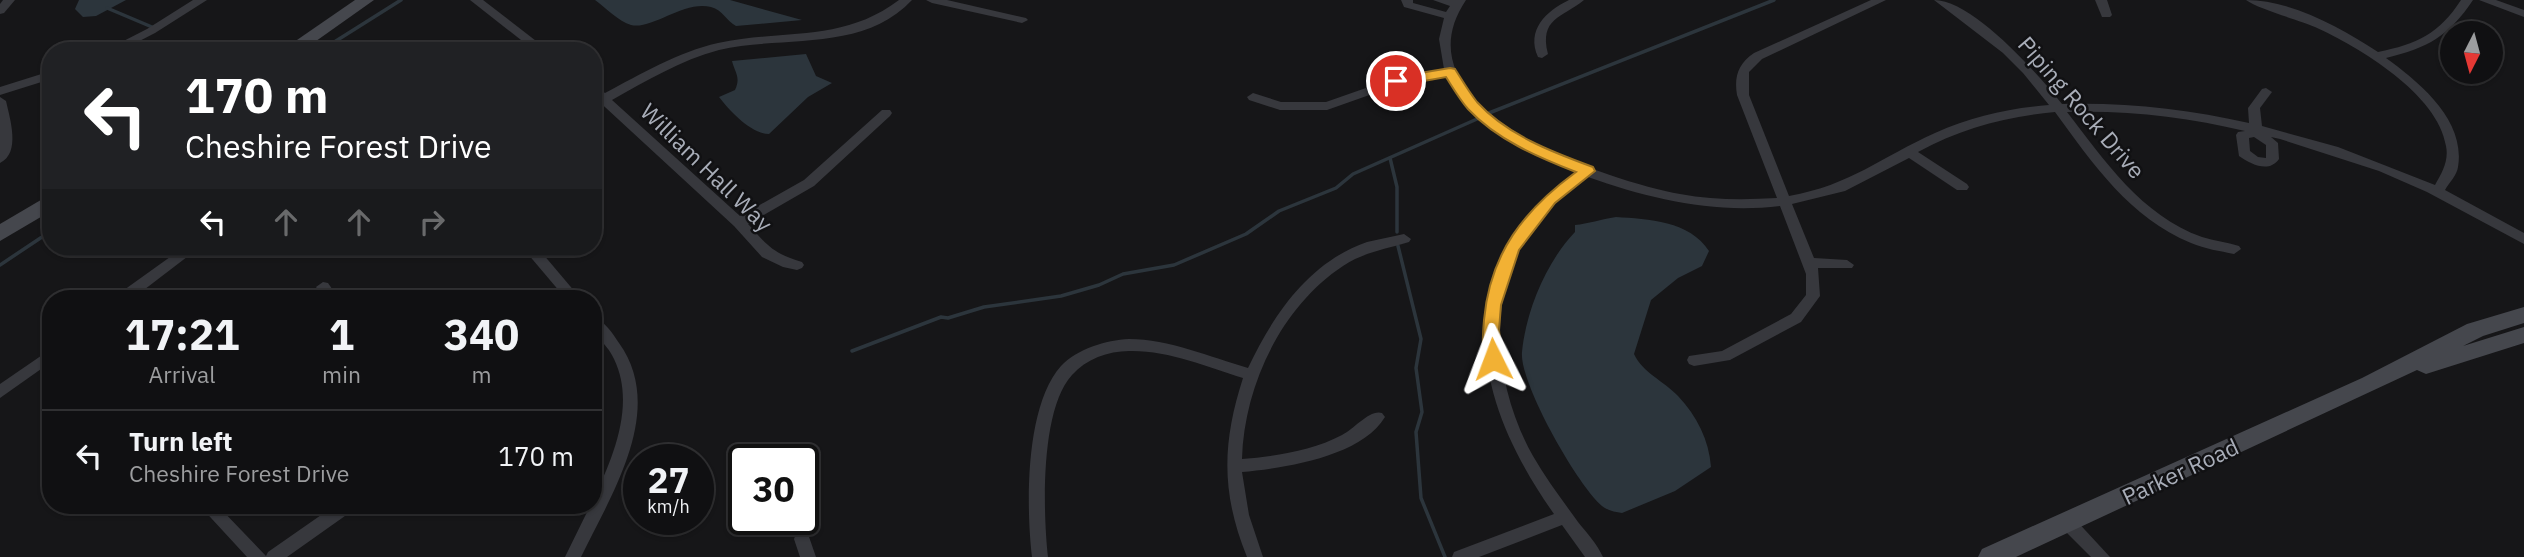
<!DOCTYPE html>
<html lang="en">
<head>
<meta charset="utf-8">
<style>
  body { margin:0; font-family:"IBM Plex Sans",sans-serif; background:#19191b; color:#f1f3f6; height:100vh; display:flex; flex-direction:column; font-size:26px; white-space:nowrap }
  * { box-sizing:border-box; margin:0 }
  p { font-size:23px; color:#9c9d9f }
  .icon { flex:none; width:38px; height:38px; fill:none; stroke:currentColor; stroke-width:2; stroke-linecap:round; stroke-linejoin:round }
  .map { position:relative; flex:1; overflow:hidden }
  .details { position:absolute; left:42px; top:290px; width:560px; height:224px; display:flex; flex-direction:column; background:#101012; border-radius:28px; box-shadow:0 2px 5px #0004,0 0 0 2px #303032 }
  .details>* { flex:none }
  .hud { position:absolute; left:42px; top:42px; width:560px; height:214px; border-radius:28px; box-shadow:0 2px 5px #0004,0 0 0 2px #303032; background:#202124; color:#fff; overflow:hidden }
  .needle { width:46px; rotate:186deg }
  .fabs { position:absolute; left:2440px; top:21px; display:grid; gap:14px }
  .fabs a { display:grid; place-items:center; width:63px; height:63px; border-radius:50%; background:#101012; box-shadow:0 2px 5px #0004,0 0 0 2px #303032; font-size:35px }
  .speed { position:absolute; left:623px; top:444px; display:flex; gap:14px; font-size:35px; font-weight:700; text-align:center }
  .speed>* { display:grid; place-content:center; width:91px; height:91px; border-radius:50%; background:#101012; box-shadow:0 2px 5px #0004,0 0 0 2px #303032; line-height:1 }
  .speed small { font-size:18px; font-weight:400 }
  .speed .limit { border:4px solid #111; border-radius:10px; background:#fff; color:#111 }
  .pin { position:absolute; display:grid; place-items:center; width:60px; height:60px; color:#fff; margin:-30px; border:4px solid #fff; border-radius:50%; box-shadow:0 2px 7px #0007 }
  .me { position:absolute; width:77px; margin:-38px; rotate:357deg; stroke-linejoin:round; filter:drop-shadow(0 0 5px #0008) }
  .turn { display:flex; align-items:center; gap:24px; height:147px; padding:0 28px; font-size:32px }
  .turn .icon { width:91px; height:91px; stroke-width:2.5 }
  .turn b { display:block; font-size:49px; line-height:60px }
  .lanes { display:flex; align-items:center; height:66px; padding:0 28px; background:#0003; justify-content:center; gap:35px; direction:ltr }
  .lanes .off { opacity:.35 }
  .eta { display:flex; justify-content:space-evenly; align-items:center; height:119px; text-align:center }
  .eta b { font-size:42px; font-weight:700; line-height:49px }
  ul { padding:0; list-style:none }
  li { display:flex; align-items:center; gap:21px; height:91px; padding:0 28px; border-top:2px solid #303032 }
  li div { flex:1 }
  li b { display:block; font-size:26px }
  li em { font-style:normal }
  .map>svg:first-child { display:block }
</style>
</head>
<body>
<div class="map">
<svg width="2524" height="557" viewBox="0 0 2524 557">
  <rect width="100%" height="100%" fill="#161618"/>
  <g fill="#2c353c">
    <polygon points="79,0 126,0 96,16 83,17 75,9"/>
    <path d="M595,0H730L802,20L736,26C726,21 723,10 711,7C684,0 652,30 631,25C619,22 605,7 595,0Z"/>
    <path d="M806,54L816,76L832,83L808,97L769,134C751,134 729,110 719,97L735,90C741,77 735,73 732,61Z"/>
    <path d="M1616,217C1648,219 1690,221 1709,251L1702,266L1678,278L1651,300L1634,354C1643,373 1664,381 1678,396C1697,416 1709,440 1711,467L1675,491L1622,513C1616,512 1608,511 1602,506C1578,486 1519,383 1522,352C1526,310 1547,261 1575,232V225C1588,224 1601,219 1616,217Z"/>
  </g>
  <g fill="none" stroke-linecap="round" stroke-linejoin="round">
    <g stroke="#2c353c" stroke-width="3.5">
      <polyline points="107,8 152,27"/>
      <polyline points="320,51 401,0"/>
      <polyline points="1489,113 1774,0"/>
      <polyline points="1390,158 1397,187 1397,232"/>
      <polyline points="1398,246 1421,339 1416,368 1422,412 1416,432 1421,498 1445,557"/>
      <polyline points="0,265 51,231"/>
      <polyline points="852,351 941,317 948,318 984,307 1061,296 1099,285 1123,274 1174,265 1246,234 1279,211 1336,188 1353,174 1477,119"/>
    </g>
    <g fill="#37383d" fill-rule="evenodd">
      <polygon points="3,0 15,0 4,13 0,14 0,4"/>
      <polygon points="193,0 207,0 155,33 120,51 104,51 147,29"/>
      <polygon points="470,0 483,0 549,51 535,51"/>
      <path d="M899,0H912C863,53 782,35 719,50C681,60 646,81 612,100L740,216L804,180L882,110H890L892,113L890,116L814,186L748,224C768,246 772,253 802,262L804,265L802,268L797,270L783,267L762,257L734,226L593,96V85L605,93C641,74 678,52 718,43C784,29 842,43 899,0Z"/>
      <polygon points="926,0 947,0 1026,18 1028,20 1022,23 932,3"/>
      <path d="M1401,0H1413V3L1446,12L1450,6L1433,0H1466C1392,110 1606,180 1680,194C1712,200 1744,200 1777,198L1737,95C1734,77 1738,64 1754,53L1871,0H1886L1762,59L1749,72V95L1789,196C1851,185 1881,157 1935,133C1972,116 2010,108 2049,105L2023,73L2003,53L1934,0C1973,0 2038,74 2062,104C2124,102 2188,109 2249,123L2248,108L2262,89L2266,88L2272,92L2260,108L2262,126L2338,147L2435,185C2442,173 2449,161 2446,146C2438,94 2359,47 2315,27C2299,20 2258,9 2246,0C2292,0 2341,28 2378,52C2417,44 2439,34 2461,0H2473C2449,36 2428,48 2386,58C2419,82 2466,120 2458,167C2457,175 2449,183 2445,190L2524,233V244L2427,192L2379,171L2280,139L2271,137L2278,143L2279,159C2269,173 2252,165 2239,156L2236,135L2238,132L2245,131C2187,117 2127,110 2067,112C2104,160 2142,216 2202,237C2214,241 2227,242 2239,246L2241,249L2234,254C2220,251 2205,249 2191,243C2130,218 2093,164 2055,112C2005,117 1962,128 1918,152L1967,184L1969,187L1967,190H1957L1909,158L1845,191L1792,204L1814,258L1847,260L1854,265L1852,268H1818L1820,296L1801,322L1730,360L1694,366L1689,364L1687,360L1689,356L1722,351L1791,314L1806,295V274L1780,206C1714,214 1650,199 1588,177C1569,191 1552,205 1537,223C1483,288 1494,387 1533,456C1546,479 1563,501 1578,522C1587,533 1597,544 1603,557H1585L1562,525L1479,557H1452L1454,552L1554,514C1470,395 1447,270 1577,172C1525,151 1474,127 1447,76L1409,81L1327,110H1280L1249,100L1247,97L1253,93L1281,102H1326L1403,75L1444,69L1439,39L1444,18L1404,7ZM2254,137L2266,145V158L2258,157L2250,151L2249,138Z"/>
      <path d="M1569,0H1584C1562,18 1539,18 1548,54L1542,58L1538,57C1526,30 1546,11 1569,0Z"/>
      <polygon points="2095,0 2107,0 2112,15 2110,17 2102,17"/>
      <polygon points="2479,0 2496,0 2524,10 2524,17"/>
      <polygon points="51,71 51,79 0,95 0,87"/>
      <path d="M0,97L6,101C10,119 21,153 0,163Z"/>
      <path d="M1404,234L1411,239L1409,242C1386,249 1364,252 1343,266C1281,307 1244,386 1242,459C1276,456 1312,451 1342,435C1354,429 1370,409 1382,413L1385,417C1361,457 1284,468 1242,472L1249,515L1263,557H1247C1221,493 1222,443 1243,378C1207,367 1168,350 1129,351C1108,351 1086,359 1072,375C1040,410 1043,512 1048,557H1032C1026,506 1025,406 1061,366C1077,349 1106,340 1129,339C1169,339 1210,357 1248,368C1273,315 1309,262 1367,242C1379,239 1392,237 1404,234Z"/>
      <polygon points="184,247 200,247 132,299 115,299 117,295"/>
      <polygon points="522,247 537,247 581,299 566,299"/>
      <polygon points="323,282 328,283 339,299 324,299 316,287"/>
      <path d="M593,317C604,320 613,334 619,343C667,410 611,495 581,557H565L590,506H593V500C613,458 636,404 614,359C605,339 593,341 593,317Z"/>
      <polygon points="51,349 51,362 0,398 0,384"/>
      <polygon points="200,506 218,506 266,556 268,552 334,506 354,506 352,511 287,557 247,557"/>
      <polygon points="2067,515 2073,517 2110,557 2091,557 2061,527 2059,522 2061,517"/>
      <polygon points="802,532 808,534 816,557 800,557 794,539 796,534"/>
    </g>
    <g fill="#45474d" fill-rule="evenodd">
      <polygon points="355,0 374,0 302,51 281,51"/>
      <polygon points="51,194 51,211 0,241 0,224"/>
      <polygon points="2524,307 2524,323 2483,336 2463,346 2524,327 2524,343 2426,374 2417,370 2016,557 1978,557 1982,549 2362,378 2467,324"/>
    </g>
  </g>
  <path fill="#f2b134" stroke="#9d7322" stroke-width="2" d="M1450,68L1455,69C1462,80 1469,92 1477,102C1507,135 1552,152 1593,167L1595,171L1555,203L1519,250L1501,305L1499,330L1502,359L1499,363H1487C1481,351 1483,333 1484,320C1490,253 1524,210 1576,172C1538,157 1497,140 1468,109C1460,100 1453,88 1446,77L1396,86L1389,81L1396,77Z"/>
  <g text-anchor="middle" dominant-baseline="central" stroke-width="5" stroke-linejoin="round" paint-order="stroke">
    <g font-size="23" fill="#a8adb8" stroke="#111113">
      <text transform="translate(2082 107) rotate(49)">Piping Rock Drive</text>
      <text transform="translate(707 167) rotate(44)">William Hall Way</text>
      <text transform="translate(2180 471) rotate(-25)">Parker Road</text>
    </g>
  </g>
</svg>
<div class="fabs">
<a><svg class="needle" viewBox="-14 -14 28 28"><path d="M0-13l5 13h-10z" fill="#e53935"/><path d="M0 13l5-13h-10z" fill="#9c9d9f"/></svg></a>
</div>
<div class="speed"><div>27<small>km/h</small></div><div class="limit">30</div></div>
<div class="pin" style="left:1396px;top:81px;background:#d93025"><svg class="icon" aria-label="arrive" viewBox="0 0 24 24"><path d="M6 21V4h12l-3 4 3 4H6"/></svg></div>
<svg class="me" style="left:1493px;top:359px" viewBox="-20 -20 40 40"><path d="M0-17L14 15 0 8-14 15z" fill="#f2b134" stroke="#fff" stroke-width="4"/></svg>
<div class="hud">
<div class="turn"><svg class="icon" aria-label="left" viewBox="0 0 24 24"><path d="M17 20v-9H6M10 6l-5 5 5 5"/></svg><div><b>170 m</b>Cheshire Forest Drive</div></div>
<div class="lanes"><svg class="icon" aria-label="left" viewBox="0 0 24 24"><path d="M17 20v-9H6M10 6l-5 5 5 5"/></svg><svg class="icon off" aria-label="ahead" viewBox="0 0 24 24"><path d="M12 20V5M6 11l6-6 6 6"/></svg><svg class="icon off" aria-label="ahead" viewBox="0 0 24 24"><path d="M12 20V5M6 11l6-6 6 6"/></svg><svg class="icon off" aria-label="right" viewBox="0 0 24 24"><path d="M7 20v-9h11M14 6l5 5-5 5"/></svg></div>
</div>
<section class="details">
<div class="eta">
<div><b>17:21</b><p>Arrival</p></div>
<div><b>1</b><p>min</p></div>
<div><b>340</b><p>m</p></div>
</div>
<ul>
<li><svg class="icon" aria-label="left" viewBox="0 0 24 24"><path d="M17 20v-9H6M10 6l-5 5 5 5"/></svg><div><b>Turn left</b><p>Cheshire Forest Drive</p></div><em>170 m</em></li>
</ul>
</section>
</div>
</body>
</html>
